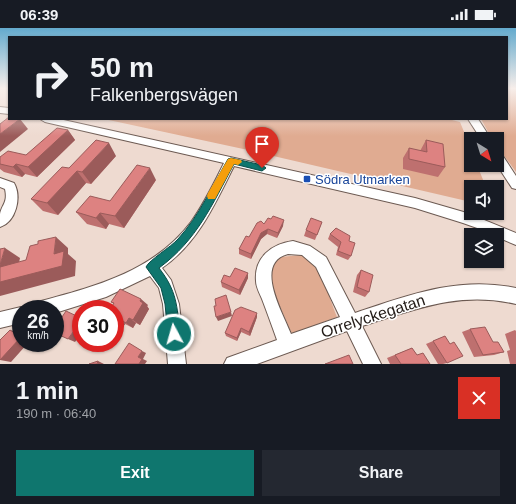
<!DOCTYPE html>
<html lang="en">
<head>
<meta charset="utf-8">
<style>
  body { margin:0; font-family:Helvetica,sans-serif; background:#242831; color:#f1f3f6; height:100vh; display:flex; flex-direction:column; font-size:15px; white-space:nowrap }
  * { box-sizing:border-box; margin:0 }
  p { font-size:13px; color:#9ea1a6 }
  .icon { flex:none; width:22px; height:22px; fill:none; stroke:currentColor; stroke-width:2; stroke-linecap:round; stroke-linejoin:round }
  .map { position:relative; height:336px; overflow:hidden }
  .side { display:flex; flex-direction:column; background:#171b24; flex:1 }
  .side>* { flex:none }
  .top-card { position:absolute; left:8px; top:8px; width:500px; height:84px; border-radius:0px; box-shadow:0 1px 3px #0004; background:#171b24; color:#f1f3f6; overflow:hidden }
  .needle { width:26px; rotate:142deg }
  .tools { position:absolute; left:464px; top:104px; display:grid; gap:8px }
  .tools a { display:grid; place-items:center; width:40px; height:40px; border-radius:0px; background:#171b24; box-shadow:0 1px 3px #0004; font-size:20px }
  .speed { position:absolute; left:12px; top:272px; display:flex; gap:8px; font-size:20px; font-weight:700; text-align:center }
  .speed>* { display:grid; place-content:center; width:52px; height:52px; border-radius:50%; background:#171b24; box-shadow:0 1px 3px #0004; line-height:1 }
  .speed small { font-size:10px; font-weight:400 }
  .speed .limit { border:6px solid #d22; background:#fff; color:#111 }
  .pin { position:absolute; display:grid; place-items:center; width:34px; height:34px; color:#fff; margin:-41px -17px; border-radius:50% 50% 50% 0; rotate:-45deg; box-shadow:0 0 4px #0007 }
  .pin .icon { rotate:45deg }
  .me { position:absolute; width:44px; margin:-22px; rotate:354deg; stroke-linejoin:round; filter:drop-shadow(0 0 3px #0008) }
  .turn { display:flex; align-items:center; gap:14px; height:84px; padding:0 16px; font-size:18px }
  .turn .icon { width:52px; height:52px; stroke-width:2.5 }
  .turn b { display:block; font-size:28px; line-height:34px }
  .round { display:grid; place-items:center; flex:none; width:42px; height:42px; border-radius:0px; background:#242831 }
  .headline { display:flex; align-items:center; justify-content:space-between; height:68px; padding:0 16px }
  h1 { font-size:24px; font-weight:600; line-height:30px }
  .primary-button { display:flex; gap:8px; margin-top:auto; padding:8px 16px }
  .primary-button a { flex:1; height:46px; border-radius:0px; background:#0f766e; color:#fff; font-size:16px; font-weight:600; line-height:46px; text-align:center }
  .primary-button a+a { background:#242831; color:#f1f3f6 }
  .status { display:flex; justify-content:space-between; align-items:center; height:28px; padding:0 20px; background:#171b24; direction:ltr }
  .status svg { height:11px; fill:currentColor }
  .map>svg:first-child { display:block }
</style>
</head>
<body>
<div class="status"><b>06:39</b><svg viewBox="0 0 49 12"><path d="M0 12V9h3v3zM5 12V6h3v6zM10 12V3h3v9zM15 12V0h3v12zM26 1h20v11H26zM47 4h2v5h-2z"/></svg></div>
<div class="map">
<svg width="516" height="336" viewBox="0 0 516 336">
  <rect width="100%" height="100%" fill="#eedad0"/>
  <g fill="#e0ab91">
    <polygon points="507,60 516,60 516,144 497,118 497,111 492,111 481,91 507,91"/>
    <polygon points="104,91 448,91 460,94 471,121 471,137 477,137 486,159 471,159 471,174 248,122"/>
    <path d="M302,227C323,239 328,267 337,289L292,306L271,258V237L280,229Z"/>
  </g>
  <g fill="none" stroke-linecap="round" stroke-linejoin="round">
    <defs>
      <g id="minor">
        <polygon points="0,79 9,80 9,86 0,85"/>
        <path d="M40,91H59L415,170L467,185L516,205V217L497,209V207L463,195L415,180L234,138C215,176 198,215 162,240L171,252L179,276L186,336H168L163,276L159,260L150,248L106,269L55,285V281H33L35,275L41,273C97,258 154,243 191,194C204,176 214,155 224,135L45,94Z"/>
        <polygon points="468,91 478,91 491,111 481,111"/>
        <polygon points="497,124 501,125 516,148 516,161 512,160 497,137"/>
        <path d="M0,150L14,155C22,169 16,194 0,199C0,195 0,190 0,186C2,176 8,175 5,161L0,159Z"/>
        <path d="M293,213L310,218L326,229L355,285C409,267 458,248 516,260V276C459,263 416,281 362,298L381,336H363L347,303L257,336H224L227,330L277,312C272,298 267,284 262,271C260,266 256,259 256,253C254,230 271,216 293,213ZM288,226L302,227L316,239L340,289L291,306C283,285 253,235 288,226Z"/>
        <polygon points="21,279 26,281 21,281 21,295 0,300 0,284"/>
      </g>
    </defs>
    <use href="#minor" stroke="#6c5a52" stroke-width="2"/>
    <use href="#minor" fill="#fff" fill-rule="evenodd"/>
  </g>
  <g fill="#be706f">
    <polygon points="68,102 75,112 37,149 25,146 22,149 4,144 0,141 0,129 26,127"/>
    <polygon points="426,112 445,139 438,149 403,141 403,130 409,120 420,123"/>
    <polygon points="116,128 91,156 86,155 58,187 43,183 31,171 69,140"/>
    <polygon points="156,152 124,200 109,196 106,201 87,196 76,184 110,173"/>
    <polygon points="322,194 315,212 304,208 306,202"/>
    <polygon points="264,196 283,198 277,210 267,206 261,211 251,231 239,226 239,221 249,209"/>
    <polygon points="330,206 349,213 351,228 348,232 336,227 338,219 328,211"/>
    <polygon points="361,242 369,264 365,269 353,264 357,247"/>
    <polygon points="248,245 248,250 240,267 222,259 221,254 230,249"/>
    <polygon points="111,274 148,277 147,278 149,281 140,297 136,295 133,300 125,296 119,305 115,303 115,281 114,276"/>
    <polygon points="257,285 257,289 250,308 241,304 237,313 226,308 225,305"/>
    <polygon points="470,301 493,314 504,324 494,327 474,329 462,304"/>
    <polygon points="515,302 516,303 516,336 510,336 507,323 510,322 505,306"/>
    <polygon points="445,308 447,335 443,336 438,336 426,316"/>
    <polygon points="412,320 417,327 430,336 390,336 387,330"/>
  </g>
  <g fill="#9b5b5a">
    <polygon points="20,91 28,101 0,124 0,106"/>
    <polygon points="68,102 75,112 37,149 28,139"/>
    <polygon points="109,115 116,128 91,156 82,144"/>
    <polygon points="16,136 25,146 22,149 13,139"/>
    <polygon points="150,140 156,152 124,200 115,188"/>
    <polygon points="77,143 86,155 58,187 47,175"/>
    <polygon points="100,185 109,196 106,201 96,190"/>
    <polygon points="284,192 283,198 277,210 278,205"/>
    <polygon points="268,201 267,206 261,211 251,231 251,226 261,205"/>
    <polygon points="56,209 68,220 68,226 76,233 75,248 0,268 0,254 54,226"/>
    <polygon points="5,220 20,230 16,249 0,240 0,237"/>
    <polygon points="248,245 248,250 240,267 239,262"/>
    <polygon points="141,271 148,277 147,278 149,281 140,297 133,292 140,273"/>
    <polygon points="231,284 232,288 218,293 216,289"/>
    <polygon points="257,285 257,289 250,308 249,304"/>
    <polygon points="117,290 125,296 119,305 115,302 115,294"/>
    <polygon points="129,290 136,295 133,300 126,295"/>
    <polygon points="81,293 81,306 75,314 68,311"/>
    <polygon points="241,300 241,304 237,313 237,310"/>
    <polygon points="10,302 21,306 21,315 28,315 11,334 0,332"/>
    <polygon points="142,323 146,325 143,331 147,333 145,336 139,336 138,329"/>
    <polygon points="98,333 104,336 97,336"/>
  </g>
  <g fill="#dd8281" stroke="#9b5b5a">
    <polygon points="9,89 9,91 20,91 0,106 0,96"/>
    <polygon points="57,100 68,102 28,139 16,136 13,139 0,136 0,129 8,123 26,127"/>
    <polygon points="96,112 109,115 82,144 77,143 47,175 31,171 62,139 69,140"/>
    <polygon points="426,112 443,116 445,139 409,131 409,120 427,124"/>
    <polygon points="137,137 150,140 115,188 100,185 96,190 76,184 90,168 110,173"/>
    <polygon points="273,188 284,192 278,205 268,201 261,205 251,226 239,221 246,208 249,209 257,195 261,193 264,196 268,190 271,191"/>
    <polygon points="311,190 322,194 317,207 306,202"/>
    <polygon points="336,200 350,208 349,213 355,215 351,228 338,223 341,214 330,206"/>
    <polygon points="56,209 54,226 64,223 62,238 0,254 0,239 26,232 30,218 38,216 38,213"/>
    <polygon points="5,220 0,237 0,221"/>
    <polygon points="235,240 248,245 239,262 221,254 224,247 230,249"/>
    <polygon points="361,242 373,247 369,264 357,259"/>
    <polygon points="120,261 141,271 140,273 143,275 133,292 129,290 126,295 117,290 115,294 115,281 110,281 114,275 111,274"/>
    <polygon points="226,267 231,284 216,289 214,278 216,278 215,271"/>
    <polygon points="241,279 257,285 249,304 241,300 237,310 225,305 235,282"/>
    <polygon points="66,283 81,290 81,293 68,311 55,305 63,294 60,292"/>
    <polygon points="485,299 493,314 498,314 504,324 483,327 470,301"/>
    <polygon points="10,302 21,309 0,332 0,312"/>
    <polygon points="445,308 450,316 454,314 463,328 447,335 433,313"/>
    <polygon points="129,315 142,323 138,329 142,331 139,336 115,336"/>
    <polygon points="412,320 417,327 423,325 430,336 401,336 395,327"/>
    <polygon points="349,327 353,336 325,336"/>
    <polygon points="98,333 97,336 89,336"/>
  </g>
  <linearGradient id="sky" x2="0" y2="1"><stop stop-color="#63aacd"/><stop offset="0.56" stop-color="#f7eeea"/><stop offset="1" stop-color="#f7eeea" stop-opacity="0"/></linearGradient>
  <rect width="516" height="108" fill="url(#sky)"/>
  <path fill="#0f766e" stroke="#0a4d48" d="M231,130L262,137L266,140L262,143L234,136C212,177 197,212 159,240C177,263 177,278 180,306L179,310L174,312L170,310L168,306L165,276L161,260L146,239C149,232 171,219 178,211C199,188 213,157 228,131Z"/>
  <polygon fill="#f59e0b" points="231,130 241,132 242,134 238,137 234,136 215,171 208,171 207,168 208,165 228,131"/>
  <rect fill="#1a4fb4" stroke="#fff" stroke-width="1.5" x="303" y="147" width="8" height="8" rx="2"/>
  <g text-anchor="middle" dominant-baseline="central" stroke-width="3" stroke-linejoin="round" paint-order="stroke">
    <g font-size="13" fill="#164399" stroke="#fff" text-anchor="start">
      <text x="315" y="151">Södra Utmarken</text>
    </g>
    <g font-size="16" fill="#221b17" stroke="#fff">
      <text transform="translate(373 288) rotate(-18)">Orrelyckegatan</text>
    </g>
  </g>
</svg>
<div class="tools">
<a><svg class="needle" viewBox="-14 -14 28 28"><path d="M0-13l5 13h-10z" fill="#e53935"/><path d="M0 13l5-13h-10z" fill="#9ea1a6"/></svg></a>
<a><svg class="icon" aria-label="sound" viewBox="0 0 24 24"><path d="M4 9h4l5-4v14l-5-4H4zM17 9q2 3 0 6"/></svg></a>
<a><svg class="icon" aria-label="layers" viewBox="0 0 24 24"><path d="M12 4l9 5-9 5-9-5zM3 14l9 5 9-5"/></svg></a>
</div>
<div class="speed"><div>26<small>km/h</small></div><div class="limit">30</div></div>
<div class="pin" style="left:262px;top:140px;background:#d93025"><svg class="icon" aria-label="arrive" viewBox="0 0 24 24"><path d="M6 21V4h12l-3 4 3 4H6"/></svg></div>
<svg class="me" style="left:174px;top:306px" viewBox="-20 -20 40 40"><circle r="17" fill="#0f766e" stroke="#fff" stroke-width="3"/><path d="M0-11L8 9 0 5-8 9z" fill="#fff"/></svg>
<div class="top-card">
<div class="turn"><svg class="icon" aria-label="right" viewBox="0 0 24 24"><path d="M7 20v-9h11M14 6l5 5-5 5"/></svg><div><b>50 m</b>Falkenbergsvägen</div></div>
</div>
</div>
<section class="side">
<div class="headline"><div><h1>1 min</h1><p>190 m · 06:40</p></div><a class="round" style="background:#d93025;color:#fff"><svg class="icon" aria-label="close" viewBox="0 0 24 24"><path d="M6 6l12 12M18 6L6 18"/></svg></a></div>
<div class="primary-button"><a>Exit</a><a>Share</a></div>
</section>
</body>
</html>
